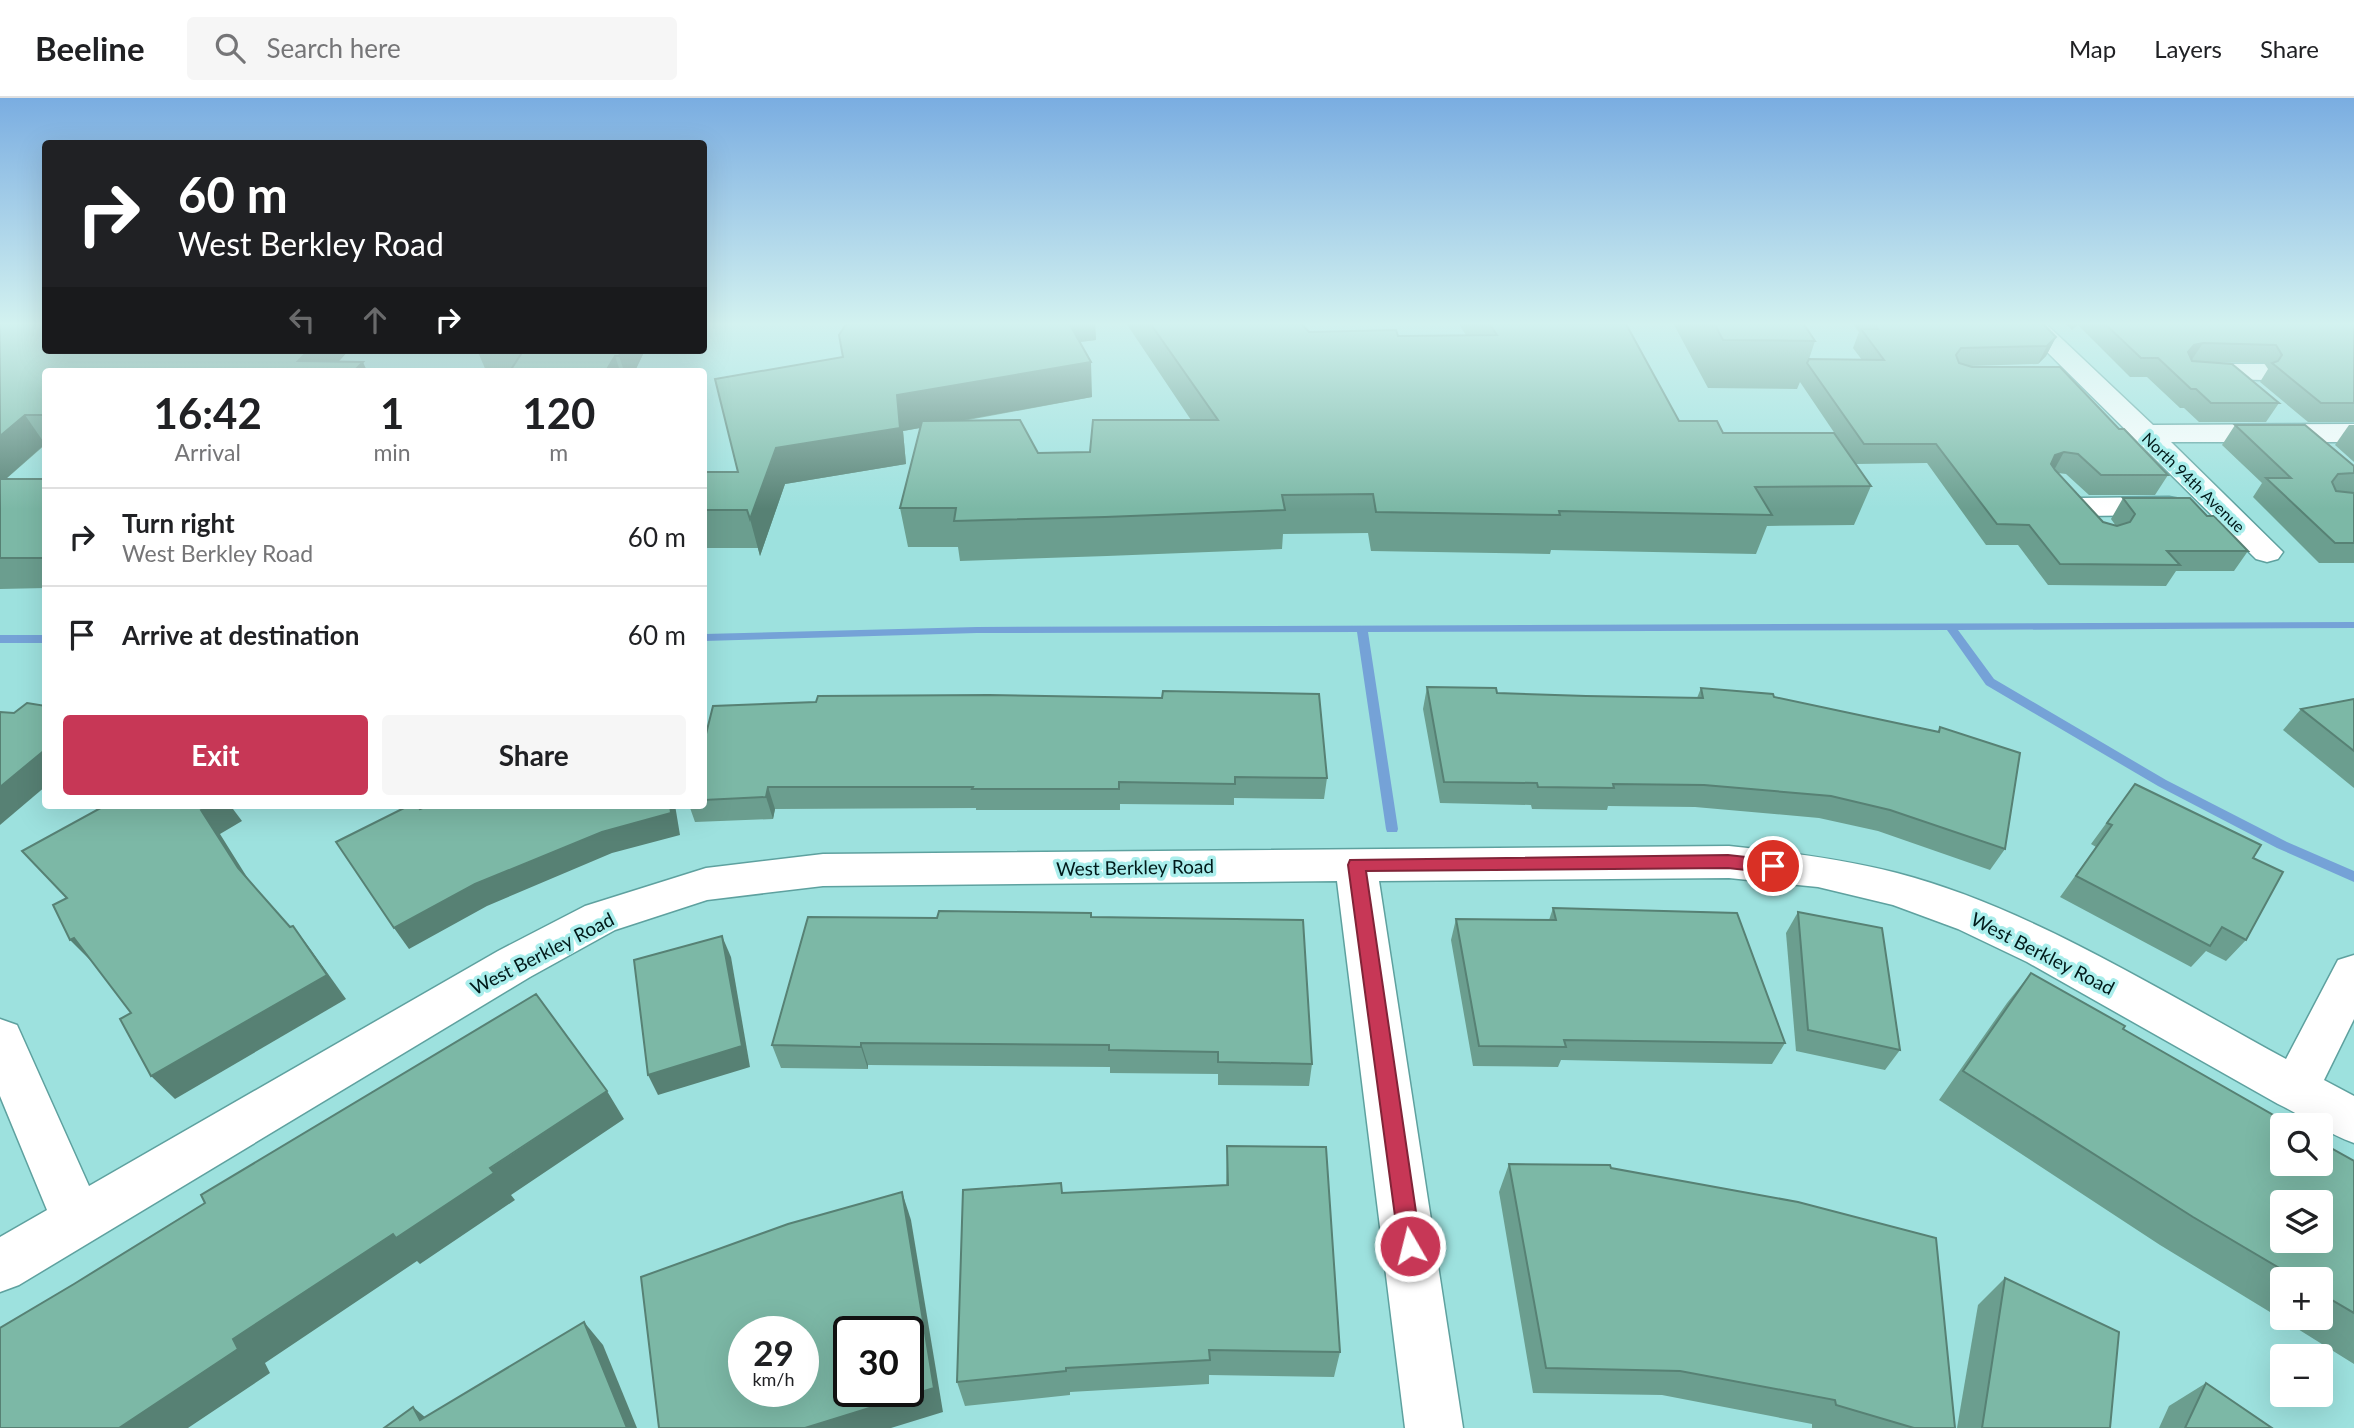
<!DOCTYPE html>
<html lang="en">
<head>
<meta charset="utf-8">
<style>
  body { margin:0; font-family:Lato,sans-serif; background:#f6f6f6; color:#202124; height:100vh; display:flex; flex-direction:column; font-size:26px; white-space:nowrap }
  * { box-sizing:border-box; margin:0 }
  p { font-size:23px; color:#757577 }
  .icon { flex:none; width:38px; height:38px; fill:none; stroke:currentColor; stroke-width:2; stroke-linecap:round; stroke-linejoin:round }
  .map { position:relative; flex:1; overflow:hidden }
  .panel { position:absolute; left:42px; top:270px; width:665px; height:441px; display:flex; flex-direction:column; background:#fff; border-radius:7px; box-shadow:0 7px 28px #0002 }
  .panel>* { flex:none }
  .banner { position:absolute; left:42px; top:42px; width:665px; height:214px; border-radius:7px; box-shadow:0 7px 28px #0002; background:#202124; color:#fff; overflow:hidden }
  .buttons { position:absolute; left:2270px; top:1015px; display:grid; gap:14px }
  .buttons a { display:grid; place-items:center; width:63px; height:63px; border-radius:7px; background:#fff; box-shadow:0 7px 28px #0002; font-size:35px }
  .speed { position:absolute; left:728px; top:1218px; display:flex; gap:14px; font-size:35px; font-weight:700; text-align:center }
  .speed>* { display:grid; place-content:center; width:91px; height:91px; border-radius:50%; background:#fff; box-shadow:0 7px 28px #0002; line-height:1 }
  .speed small { font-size:18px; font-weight:400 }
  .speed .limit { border:4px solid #111; border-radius:10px; background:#fff; color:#111 }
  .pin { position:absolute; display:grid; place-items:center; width:60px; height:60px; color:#fff; margin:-30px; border:4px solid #fff; border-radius:50%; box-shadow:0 2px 7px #0007 }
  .me { position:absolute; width:77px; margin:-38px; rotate:352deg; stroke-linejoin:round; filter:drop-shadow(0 0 5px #0008) }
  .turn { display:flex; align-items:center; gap:24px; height:147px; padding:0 21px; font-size:32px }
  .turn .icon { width:91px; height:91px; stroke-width:2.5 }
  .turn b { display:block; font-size:49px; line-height:60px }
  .lanes { display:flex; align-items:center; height:66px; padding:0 21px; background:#0003; justify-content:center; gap:35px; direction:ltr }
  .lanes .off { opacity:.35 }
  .eta { display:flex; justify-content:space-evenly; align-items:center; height:119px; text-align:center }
  .eta b { font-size:42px; font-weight:700; line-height:49px }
  .button { display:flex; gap:14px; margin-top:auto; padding:14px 21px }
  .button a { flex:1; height:80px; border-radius:7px; background:#c73756; color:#fff; font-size:28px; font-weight:700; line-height:80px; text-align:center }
  .button a+a { background:#f6f6f6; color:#202124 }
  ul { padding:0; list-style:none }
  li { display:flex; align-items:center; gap:21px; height:98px; padding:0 21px; border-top:2px solid #e0e0e0 }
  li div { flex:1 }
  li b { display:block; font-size:26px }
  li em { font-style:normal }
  header { display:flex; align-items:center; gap:42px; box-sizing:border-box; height:98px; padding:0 35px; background:#fff; border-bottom:2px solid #e0e0e0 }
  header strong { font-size:33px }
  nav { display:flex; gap:38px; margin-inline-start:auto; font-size:24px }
  .search { width:490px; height:63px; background:#f6f6f6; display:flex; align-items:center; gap:18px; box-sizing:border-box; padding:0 24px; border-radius:7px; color:#757577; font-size:26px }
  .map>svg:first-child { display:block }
</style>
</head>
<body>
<header>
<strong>Beeline</strong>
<div class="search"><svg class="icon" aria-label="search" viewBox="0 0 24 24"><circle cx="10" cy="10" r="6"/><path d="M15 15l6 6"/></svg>Search here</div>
<nav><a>Map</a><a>Layers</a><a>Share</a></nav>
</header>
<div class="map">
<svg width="2354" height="1330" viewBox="0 0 2354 1330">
  <rect width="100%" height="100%" fill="#9de1de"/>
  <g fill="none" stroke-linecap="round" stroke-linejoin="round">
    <g fill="#75a2d7" fill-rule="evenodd">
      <polygon points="2354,524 2354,530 1958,532 1994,581 2166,682 2287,744 2354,773 2354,784 2277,750 2158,688 1986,587 1947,532 1368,534 1398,731 1397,734 1387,734 1386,731 1357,534 977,535 704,543 704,536 977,529"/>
      <rect x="0" y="537" width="46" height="8"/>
    </g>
    <defs>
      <g id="minor">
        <polygon points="2018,225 2045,225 2153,327 2354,326 2354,344 2171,344 2283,454 2278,461 2267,464 2256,461"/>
        <polygon points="2192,266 2264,266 2273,268 2277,274 2273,280 2264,282 2183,280 2179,274 2183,268"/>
        <polygon points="2169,399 2180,401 2184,408 2180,415 2169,417 2080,418 2069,416 2065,409 2069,402 2080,400"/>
        <path d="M1729,748C1786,754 1841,761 1897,775C2029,809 2166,896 2286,961L2338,862L2354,857V921L2324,982L2354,998V1045C2326,1035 2306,1019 2278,1006L2027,864L1958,831L1893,807L1818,789L1729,780L1379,783L1463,1330H1405L1337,783L823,788L707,802L615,832L530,879L19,1187L0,1194V1139L47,1112L0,998V921L17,927L89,1088L498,853L585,808L706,770L823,756Z"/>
      </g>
    </defs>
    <use href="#minor" stroke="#5ea19f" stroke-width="3"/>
    <use href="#minor" fill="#fff" fill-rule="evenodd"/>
  </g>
  <g fill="#6b9e8f" fill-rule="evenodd">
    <polygon points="0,225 46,252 349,252 339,263 46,273 46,346 6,381 46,381 46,490 0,491"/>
    <polygon points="847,225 1095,225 1096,242 1079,244 1092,299 963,323 1038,355 1090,354 1191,322 1126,225 1301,225 1309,234 1398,238 1466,237 1458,225 1560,225 1679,323 1723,335 1852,361 1800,284 1797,291 1708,290 1673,225 1803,225 1815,243 1809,261 1862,262 1853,250 1859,234 1852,225 2042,225 2056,239 2046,258 2038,266 1970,268 2119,331 2168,377 2155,397 2089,397 2066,376 2058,375 2103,424 2116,428 2111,421 2123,400 2207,418 2248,453 2234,473 2176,473 2166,488 2048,487 2018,447 1986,447 1927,365 1855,366 1871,388 1854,427 1767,428 1756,456 1551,452 1550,456 1371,453 1368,435 1283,436 1282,451 1107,458 960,463 958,449 908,449 900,410 920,330 903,333 906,366 785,386 760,458 758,450 704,450 704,374 738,374 843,259"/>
    <polygon points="2065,225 2354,225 2354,324 2308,324 2260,284 2268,271 2264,265 2208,264 2279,305 2266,324 2199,324 2184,310 2180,310 2147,279 2130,279 2078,227 2072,232"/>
    <polygon points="479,252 645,252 635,273 486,273 478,254"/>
    <polygon points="2235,327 2354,368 2354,465 2319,465 2253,399 2262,385 2222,347"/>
    <polygon points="2349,327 2354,327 2354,364 2335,347"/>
    <polygon points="1427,589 1497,595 1586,598 1697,600 1701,590 1774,599 1938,634 1940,629 2005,751 1990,772 1878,733 1819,720 1695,709 1608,708 1607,712 1532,711 1531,707 1440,705 1423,611"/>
    <polygon points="2354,601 2354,690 2283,632 2301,611"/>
    <polygon points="704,644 1327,680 1324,701 1234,700 1234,707 1120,706 1120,712 976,712 976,710 775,711 773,721 695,724 689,707 704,707"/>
    <polygon points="2135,686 2253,760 2246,842 2226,863 2206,853 2191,869 2060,799 2096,749 2091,746"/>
    <polygon points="1553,810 1785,945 1772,966 1561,962 1558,969 1473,968 1451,842 1456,821 1549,822"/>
    <polygon points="1798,814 1900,952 1885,972 1796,953 1786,835"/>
    <polygon points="1091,815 1092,819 1312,966 1309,988 1218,987 1218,976 1110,975 1110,969 868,967 868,971 781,970 772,947 937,820"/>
    <path d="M2031,875L2123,931L2354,1063V1266L2293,1228L2160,1147L1939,1002L2007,905ZM2282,1181H2320V1220H2282Z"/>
    <polygon points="1227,1048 1340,1254 1334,1279 1209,1277 1209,1286 1070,1294 1070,1297 965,1308 957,1284 1063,1095 1226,1088"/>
    <polygon points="1509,1066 1611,1070 1955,1330 1812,1330 1812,1326 1662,1297 1533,1295 1499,1094"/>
    <polygon points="2005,1180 2110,1330 1957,1330 1978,1207"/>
    <polygon points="2206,1285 2272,1330 2159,1330 2169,1308"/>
  </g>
  <g fill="#578174">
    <polygon points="1062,225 1095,225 1096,242 1064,246"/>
    <polygon points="2056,239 2046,258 2038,266 2047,248"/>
    <polygon points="2203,245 2191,263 2188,254 2194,247"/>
    <polygon points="309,252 349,252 330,273 298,263"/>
    <polygon points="622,252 645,252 635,273 624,273 619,258"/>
    <polygon points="615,258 620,273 606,273"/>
    <polygon points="363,264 367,273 354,273"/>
    <polygon points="1091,264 1092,299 903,333 906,366 785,386 760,458 750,421 776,350 897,297"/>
    <polygon points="25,317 45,346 0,386 0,338"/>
    <polygon points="2064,354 2053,374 2044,377 2055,357"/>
    <polygon points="46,651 46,688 0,727 0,689"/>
    <polygon points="768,689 775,711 773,721 766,699"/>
    <polygon points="209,707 230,707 242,723 220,736 257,795 238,770 201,712"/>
    <polygon points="670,707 675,707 680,737 612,755 487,808 409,851 394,830 475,786 602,734"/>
    <polygon points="293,828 311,852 346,901 175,1001 151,978"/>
    <polygon points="722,838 731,859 750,969 658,997 648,977"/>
    <polygon points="74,840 94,866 70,842"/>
    <polygon points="861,945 868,967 868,971 861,949"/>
    <polygon points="607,993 624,1021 511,1097 515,1102 420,1166 417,1163 265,1265 270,1275 188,1330 119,1330 233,1241"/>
    <polygon points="902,1094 911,1122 943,1314 891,1330 805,1330"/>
    <polygon points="584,1224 603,1247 637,1330 627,1330"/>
    <polygon points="413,1309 438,1330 420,1322"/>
  </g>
  <g fill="#7cb8a6" stroke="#578174" stroke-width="2" fill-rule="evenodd">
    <polygon points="0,225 46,225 46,252 309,252 298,263 363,264 354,273 46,273 46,317 25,317 0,338"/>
    <polygon points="847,225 1069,225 1091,264 897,297 900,330 776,350 750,421 747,412 704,412 704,374 738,374 715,281 843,259 839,237"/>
    <polygon points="1150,225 1301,225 1309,234 1396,232 1398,238 1497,237 1489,225 1560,225 1561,226 1626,226 1679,323 1717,323 1723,335 1834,335 1871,388 1755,389 1772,417 1559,413 1560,417 1376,414 1373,396 1282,397 1285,412 1105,419 954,423 956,410 900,410 922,323 1020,322 1038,355 1090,354 1093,322 1218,322"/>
    <polygon points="1714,225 1803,225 1815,243 1723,242"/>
    <polygon points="1873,225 2042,225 2056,239 2047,248 1961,250 1956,257 1959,265 1972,269 2060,269 2119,331 2124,331 2168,377 2101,377 2078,356 2064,354 2055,357 2051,366 2055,372 2103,424 2117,428 2130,424 2135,416 2123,400 2190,400 2207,418 2214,418 2248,453 2167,453 2180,467 2060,466 2029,427 1997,426 1936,346 1864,346 1807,265 1809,261 1884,262 1861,231 1878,231"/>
    <polygon points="2104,225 2354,225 2354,305 2321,305 2272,265 2278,263 2282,257 2276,247 2203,245 2194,247 2188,254 2192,263 2232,266 2279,305 2211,305 2196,291 2191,291 2158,260 2141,260"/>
    <polygon points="479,252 622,252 619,258 615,258 606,273 510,273 523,253 478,254"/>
    <polygon points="2235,327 2305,327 2354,368 2354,375 2338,376 2332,384 2336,393 2354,395 2354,445 2335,445 2266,380 2291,380"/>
    <rect x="0" y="381" width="46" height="79"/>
    <polygon points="1427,589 1496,590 1497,595 1586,598 1703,600 1701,590 1773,596 1774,599 1939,634 1940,629 2020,655 2005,751 1890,712 1831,698 1704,687 1613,686 1614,690 1538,689 1537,685 1444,684"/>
    <polygon points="1163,593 1319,596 1327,680 1235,679 1235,686 1119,684 1119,691 972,691 973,689 768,689 766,699 704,702 704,644 713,608 816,604 818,598 989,597 1162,600"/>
    <polygon points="2354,601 2354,653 2301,611"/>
    <polygon points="27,605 46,608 46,651 0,689 0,614 14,615"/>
    <polygon points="2135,686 2261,747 2253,760 2283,774 2246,842 2222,829 2210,848 2076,778 2112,727 2107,725"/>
    <polygon points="106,707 209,707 201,712 238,770 290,829 293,828 327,877 151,978 120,921 131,915 74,840 70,842 53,807 67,800 22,753"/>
    <polygon points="410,707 416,707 420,711 430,707 670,707 671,715 602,734 475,786 394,830 336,744"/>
    <polygon points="1553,810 1737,815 1785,945 1564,942 1566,949 1479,948 1456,821 1556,822"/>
    <polygon points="939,813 1091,815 1091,819 1303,822 1312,966 1218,964 1218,954 1109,952 1109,947 861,945 861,949 772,947 808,819 937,820"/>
    <polygon points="1798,814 1882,830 1900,952 1808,932"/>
    <polygon points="722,838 742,948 648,977 634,862"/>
    <path d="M2031,875L2125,928L2123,931L2291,1027H2282V1066H2320V1044L2354,1063V1215L2320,1195V1181H2298L2193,1119L1963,973ZM2282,1104H2320V1143H2282Z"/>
    <polygon points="536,896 607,993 490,1070 494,1075 396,1140 393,1136 233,1241 238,1251 119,1330 0,1330 0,1230 74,1186 205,1105 201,1097"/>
    <polygon points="1227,1048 1326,1049 1340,1254 1209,1252 1210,1262 1066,1270 1066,1273 957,1284 963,1092 1061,1085 1062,1095 1228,1087"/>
    <polygon points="1509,1066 1610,1067 1611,1070 1798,1104 1936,1140 1955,1330 1914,1330 1836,1307 1835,1302 1680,1273 1546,1270"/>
    <path d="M902,1094L934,1290L805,1330H659L641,1179L788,1126ZM744,1234H803V1293H744ZM849,1234H908V1293H849Z"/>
    <polygon points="2005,1180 2119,1234 2110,1330 1982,1330"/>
    <polygon points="584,1224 627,1330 384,1330 413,1309 420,1322"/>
    <polygon points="2206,1285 2272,1330 2185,1330"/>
  </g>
  <linearGradient id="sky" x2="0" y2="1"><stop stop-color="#7aade1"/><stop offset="0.55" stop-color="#d3f2f0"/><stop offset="1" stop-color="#d3f2f0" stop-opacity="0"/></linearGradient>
  <rect width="2354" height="411" fill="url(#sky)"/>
  <polygon fill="#c73756" stroke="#812438" stroke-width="2" points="1728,757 1773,762 1779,764 1782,768 1779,773 1773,775 1728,770 1366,773 1421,1148 1418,1156 1410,1159 1402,1156 1399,1148 1348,767 1350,762"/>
  <g text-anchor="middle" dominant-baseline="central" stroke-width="7" stroke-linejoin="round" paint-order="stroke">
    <g font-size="16" fill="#001a1a" stroke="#aaeeec">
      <text transform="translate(2194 384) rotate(44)">North 94th Avenue</text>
    </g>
    <g font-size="19" fill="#001a1a" stroke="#aaeeec">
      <text transform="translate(1135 769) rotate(-1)">West Berkley Road</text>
      <text transform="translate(542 855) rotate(-27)">West Berkley Road</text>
      <text transform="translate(2043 855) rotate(27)">West Berkley Road</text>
    </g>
  </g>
</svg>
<div class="buttons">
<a><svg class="icon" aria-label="search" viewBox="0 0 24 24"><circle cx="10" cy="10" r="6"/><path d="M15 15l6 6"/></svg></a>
<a><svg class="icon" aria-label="layers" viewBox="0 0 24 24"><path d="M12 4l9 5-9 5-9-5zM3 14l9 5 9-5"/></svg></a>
<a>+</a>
<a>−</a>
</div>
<div class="speed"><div>29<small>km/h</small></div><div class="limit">30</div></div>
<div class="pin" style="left:1773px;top:768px;background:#d93025"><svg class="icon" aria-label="arrive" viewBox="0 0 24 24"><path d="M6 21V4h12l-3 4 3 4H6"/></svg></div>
<svg class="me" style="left:1410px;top:1148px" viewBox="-20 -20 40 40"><circle r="17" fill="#c73756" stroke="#fff" stroke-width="3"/><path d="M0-11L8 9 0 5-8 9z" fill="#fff"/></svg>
<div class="banner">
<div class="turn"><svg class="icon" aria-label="right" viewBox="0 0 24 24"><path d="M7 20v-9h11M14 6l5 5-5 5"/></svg><div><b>60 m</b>West Berkley Road</div></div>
<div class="lanes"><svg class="icon off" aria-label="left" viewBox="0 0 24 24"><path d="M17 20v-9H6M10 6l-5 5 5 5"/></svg><svg class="icon off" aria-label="ahead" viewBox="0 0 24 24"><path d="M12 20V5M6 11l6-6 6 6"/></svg><svg class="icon" aria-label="right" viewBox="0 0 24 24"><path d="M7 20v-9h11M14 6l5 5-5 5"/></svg></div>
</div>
<section class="panel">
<div class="eta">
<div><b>16:42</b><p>Arrival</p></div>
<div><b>1</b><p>min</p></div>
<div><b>120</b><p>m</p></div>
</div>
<ul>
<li><svg class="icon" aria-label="right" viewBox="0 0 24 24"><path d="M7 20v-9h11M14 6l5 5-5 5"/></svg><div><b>Turn right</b><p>West Berkley Road</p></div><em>60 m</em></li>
<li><svg class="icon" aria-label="arrive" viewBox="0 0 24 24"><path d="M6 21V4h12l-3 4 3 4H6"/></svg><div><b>Arrive at destination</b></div><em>60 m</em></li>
</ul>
<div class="button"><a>Exit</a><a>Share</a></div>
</section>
</div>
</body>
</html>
